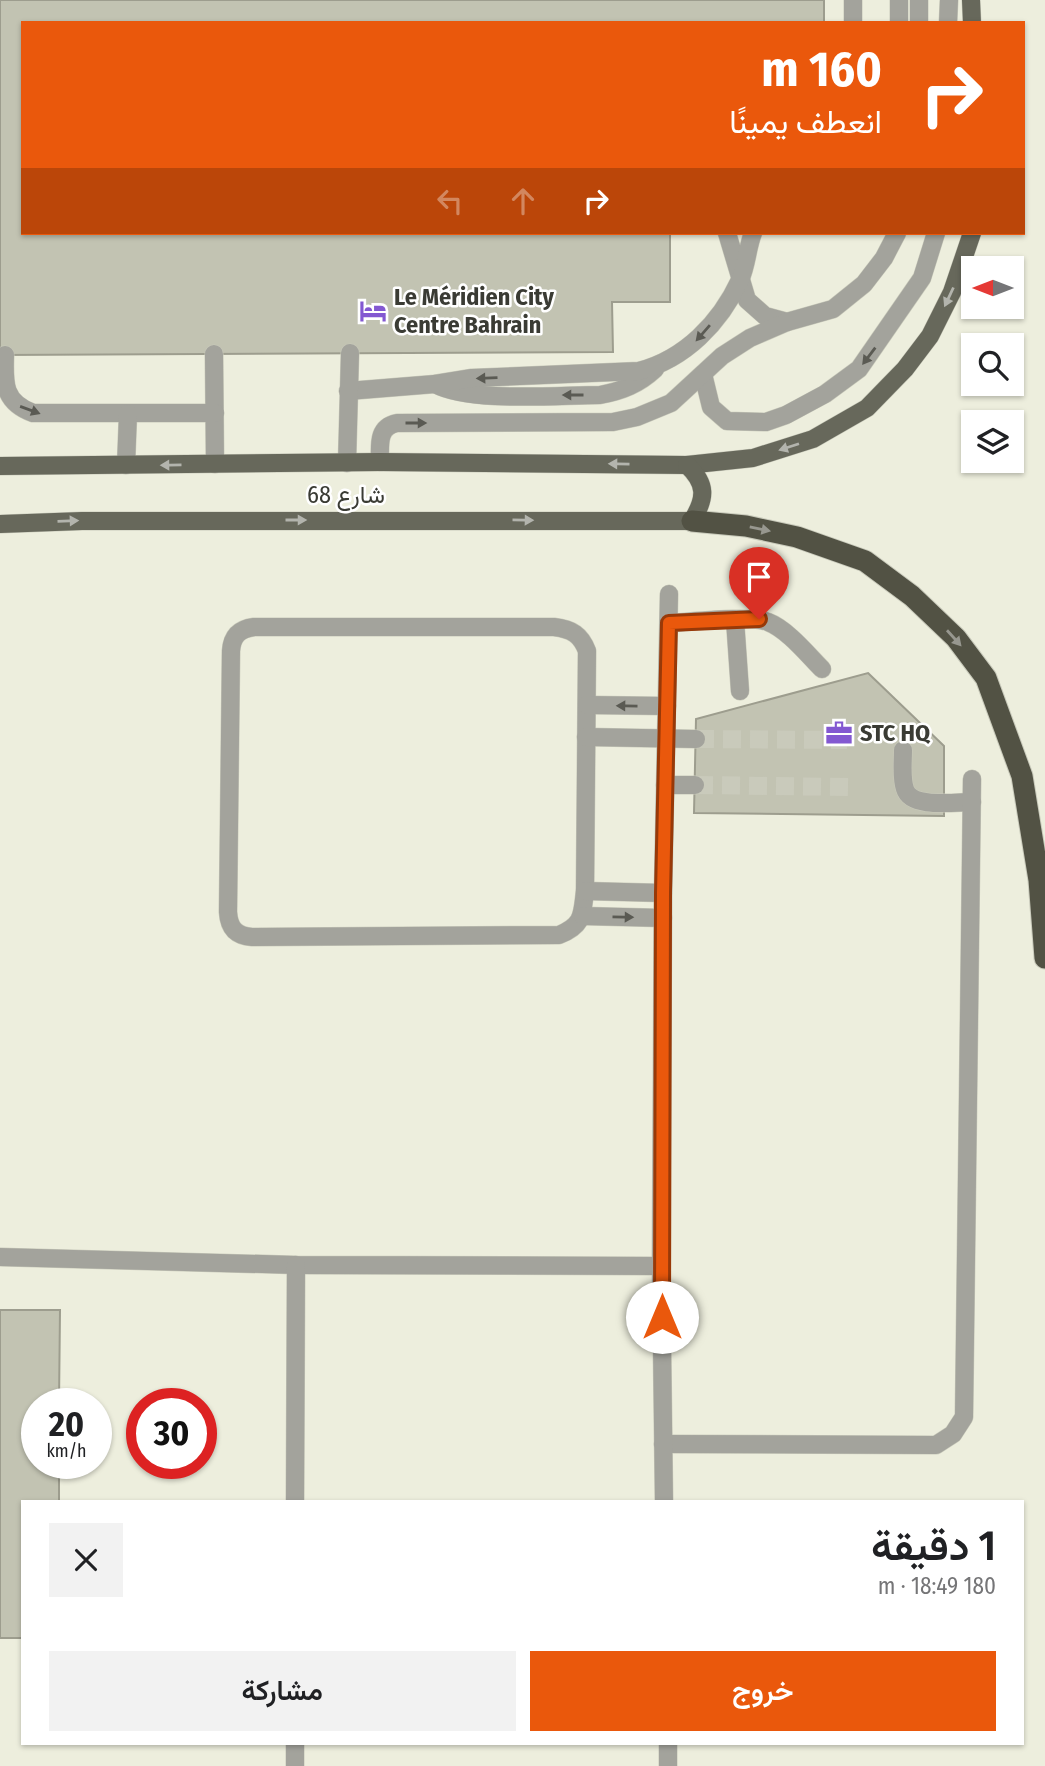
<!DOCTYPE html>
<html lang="ar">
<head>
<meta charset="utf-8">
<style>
  body { margin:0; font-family:"Fira Sans Condensed",Vazirmatn,sans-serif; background:#f2f2f2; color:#202124; direction:rtl; height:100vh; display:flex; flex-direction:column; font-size:26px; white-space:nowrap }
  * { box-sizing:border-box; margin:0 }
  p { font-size:23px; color:#757577 }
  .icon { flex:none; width:38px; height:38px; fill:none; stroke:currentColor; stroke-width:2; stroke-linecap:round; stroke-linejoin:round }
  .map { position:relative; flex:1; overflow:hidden; direction:ltr }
  .details { position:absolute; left:21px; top:1500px; width:1003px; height:245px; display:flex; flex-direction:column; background:#fff; border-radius:0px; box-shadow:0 2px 5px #0004; direction:rtl }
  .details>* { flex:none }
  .top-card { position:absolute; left:21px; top:21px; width:1004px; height:214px; border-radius:0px; box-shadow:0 2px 5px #0004; direction:rtl; background:#ea580c; color:#fff; overflow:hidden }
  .needle { width:46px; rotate:270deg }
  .tools { position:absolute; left:961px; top:256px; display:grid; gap:14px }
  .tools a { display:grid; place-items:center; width:63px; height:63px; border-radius:0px; background:#fff; box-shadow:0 2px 5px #0004; font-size:35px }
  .speed { position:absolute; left:21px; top:1388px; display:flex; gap:14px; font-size:35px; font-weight:700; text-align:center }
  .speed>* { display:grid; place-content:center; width:91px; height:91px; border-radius:50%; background:#fff; box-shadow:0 2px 5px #0004; line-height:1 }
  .speed small { font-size:18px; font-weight:400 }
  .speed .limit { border:10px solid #d22; background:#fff; color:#111 }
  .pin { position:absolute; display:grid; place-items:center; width:60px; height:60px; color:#fff; margin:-72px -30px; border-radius:50% 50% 50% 0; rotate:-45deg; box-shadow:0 0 7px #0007 }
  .pin .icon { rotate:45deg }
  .me { position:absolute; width:77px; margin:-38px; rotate:0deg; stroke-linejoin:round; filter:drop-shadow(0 0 5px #0008) }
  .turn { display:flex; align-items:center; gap:24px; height:147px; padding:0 28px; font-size:32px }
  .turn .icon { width:91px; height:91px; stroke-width:2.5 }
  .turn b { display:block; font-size:49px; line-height:60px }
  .lanes { display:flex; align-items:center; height:66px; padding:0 28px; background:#0003; justify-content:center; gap:35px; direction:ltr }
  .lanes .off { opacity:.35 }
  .round { display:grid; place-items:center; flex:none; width:74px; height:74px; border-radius:0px; background:#f2f2f2 }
  .headline { display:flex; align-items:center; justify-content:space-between; height:119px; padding:0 28px }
  h1 { font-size:42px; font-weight:600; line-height:52px }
  .cta { display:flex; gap:14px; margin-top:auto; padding:14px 28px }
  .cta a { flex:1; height:80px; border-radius:0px; background:#ea580c; color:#fff; font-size:28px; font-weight:600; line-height:80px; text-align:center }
  .cta a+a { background:#f2f2f2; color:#202124 }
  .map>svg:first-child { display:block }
</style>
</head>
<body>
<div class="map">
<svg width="1045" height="1766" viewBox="0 0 1045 1766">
  <rect width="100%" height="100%" fill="#edeedd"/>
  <g fill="#c2c3b2" stroke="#9d9d8e" stroke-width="2">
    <polygon points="0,0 824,0 824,23 23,23 23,233 670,233 670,302 612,302 613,352 0,355"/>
    <polygon points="868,673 944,746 944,816 694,813 696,719"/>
    <polygon points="0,1310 60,1310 59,1404 37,1404 37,1463 59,1463 59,1502 23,1502 23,1638 0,1638"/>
  </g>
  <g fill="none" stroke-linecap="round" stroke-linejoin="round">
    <g stroke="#c9cabb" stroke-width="18" stroke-dasharray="18 9" stroke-linecap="butt">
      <polyline points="696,739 847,740"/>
      <polyline points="695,785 850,787"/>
    </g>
    <defs>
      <g id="minor">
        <polyline points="853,0 853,23"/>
        <polyline points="899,23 899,0"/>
        <polyline points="919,23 919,0"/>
        <polyline points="948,23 949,0"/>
        <polyline points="727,233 747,300 765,316 787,322"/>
        <polyline points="214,354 215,464"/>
        <path d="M5,355C4,383 3,402 33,413H215"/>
        <polyline points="703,374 711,407 727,421 766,422 786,415 825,394 859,369 922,278 936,233"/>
        <path d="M435,384C470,403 557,395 600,395C622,391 639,384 655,369"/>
        <path d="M348,391L435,384L472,378L639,371C685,359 720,323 740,280C747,265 747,248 753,233"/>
        <path d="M380,462C380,445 377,427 397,423L613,422L637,417L671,403L722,356L750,338L787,322L833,309L864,284L884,258L897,233"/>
        <polyline points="347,463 350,353"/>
        <polyline points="126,465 128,414"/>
        <polyline points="735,620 740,691"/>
        <path d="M669,623C691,622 751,615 768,622C787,629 808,655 822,669"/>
        <path d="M254,627H554C572,629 581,635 587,651L585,891C582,914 584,925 559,935L252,937C236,936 229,928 228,912L231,651C232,636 239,629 254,627Z"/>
        <polyline points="587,705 667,706"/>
        <polyline points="586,737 696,739"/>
        <path d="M903,750C903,763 901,778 905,789C911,809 955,802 972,802"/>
        <polyline points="665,785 695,785"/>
        <polyline points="585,891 663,893"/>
        <polyline points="583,916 663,918"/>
        <polyline points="0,1257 296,1265 661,1266"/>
        <polyline points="663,1444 936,1445 953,1434 964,1417 972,779"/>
        <polyline points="295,1502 296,1265"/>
        <polyline points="664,1502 661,1266 663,893 669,594"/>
        <polyline points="668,1743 668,1766"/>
        <polyline points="295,1766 295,1743"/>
      </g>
      <g id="major">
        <polyline points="971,0 972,23"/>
        <polyline points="0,466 380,462 687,465 753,458 813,439 867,408 905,369 930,336 952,292 972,233"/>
        <path d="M0,524L82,521H692C706,498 707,484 687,465"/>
      </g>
      <polyline id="highway" points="692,521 746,526 797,537 865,561 912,596 956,638 986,678 1022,776 1039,880 1045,958"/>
    </defs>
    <use href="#minor" stroke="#c9cabb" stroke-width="19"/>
    <use href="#major" stroke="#c9cabb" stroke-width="19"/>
    <use href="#highway" stroke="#c9cabb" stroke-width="23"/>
    <use href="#minor" stroke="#a3a39c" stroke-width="18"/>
    <use href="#major" stroke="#67685b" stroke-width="18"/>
    <use href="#highway" stroke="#525244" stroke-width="21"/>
  </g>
  <defs><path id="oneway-solid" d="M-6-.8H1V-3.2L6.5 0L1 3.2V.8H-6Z" transform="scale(1.75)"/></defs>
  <g fill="#b3b4ad">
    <use href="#oneway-solid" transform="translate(949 297) rotate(115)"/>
    <use href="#oneway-solid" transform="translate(789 447) rotate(162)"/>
    <use href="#oneway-solid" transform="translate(619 464) rotate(-179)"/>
    <use href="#oneway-solid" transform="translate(171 465) rotate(179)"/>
    <use href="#oneway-solid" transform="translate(296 520)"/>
    <use href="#oneway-solid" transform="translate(523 520) rotate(1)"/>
    <use href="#oneway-solid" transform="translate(68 521) rotate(-2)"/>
  </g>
  <g fill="#5a5a53">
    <use href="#oneway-solid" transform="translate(703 333) rotate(131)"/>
    <use href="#oneway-solid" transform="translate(869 356) rotate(127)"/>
    <use href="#oneway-solid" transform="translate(487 378) rotate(178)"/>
    <use href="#oneway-solid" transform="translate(573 395) rotate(180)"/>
    <use href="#oneway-solid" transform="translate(30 410) rotate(20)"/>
    <use href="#oneway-solid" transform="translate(416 423)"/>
    <use href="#oneway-solid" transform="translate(627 706) rotate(-179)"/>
    <use href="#oneway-solid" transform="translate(623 917) rotate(1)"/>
  </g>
  <g fill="#97978f">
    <use href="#oneway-solid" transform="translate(760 529) rotate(12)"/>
    <use href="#oneway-solid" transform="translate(954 638) rotate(48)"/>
  </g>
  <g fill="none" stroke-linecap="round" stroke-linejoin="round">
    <defs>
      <polyline id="route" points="662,1317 663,893 669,623 759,619"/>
    </defs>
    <use href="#route" stroke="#983908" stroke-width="18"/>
    <use href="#route" stroke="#ea580c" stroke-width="12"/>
  </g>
  <defs>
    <symbol id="hotel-bare" viewBox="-9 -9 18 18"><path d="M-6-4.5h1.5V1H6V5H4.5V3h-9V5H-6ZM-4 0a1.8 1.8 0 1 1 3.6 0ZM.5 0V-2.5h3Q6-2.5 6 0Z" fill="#8358d1" stroke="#fff" stroke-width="2.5" paint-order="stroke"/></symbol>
    <symbol id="office-bare" viewBox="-9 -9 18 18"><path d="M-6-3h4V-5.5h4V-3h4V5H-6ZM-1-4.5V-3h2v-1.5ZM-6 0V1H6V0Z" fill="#8358d1" stroke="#fff" stroke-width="2.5" paint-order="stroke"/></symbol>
  </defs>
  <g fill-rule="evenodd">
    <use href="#hotel-bare" x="354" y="292" width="38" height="38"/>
    <use href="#office-bare" x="820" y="714" width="38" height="38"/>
  </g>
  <g text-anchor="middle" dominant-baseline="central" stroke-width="5" stroke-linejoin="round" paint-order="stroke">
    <g font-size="24" font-weight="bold" fill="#3a3b34" stroke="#fff" text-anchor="start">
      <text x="394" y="297">Le Méridien City<tspan x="394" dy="28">Centre Bahrain</tspan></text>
      <text x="860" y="733">STC HQ</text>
    </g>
    <g font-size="24" fill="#3a3b34" stroke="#fff">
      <text x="346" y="495">شارع 68</text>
    </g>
  </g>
</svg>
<div class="tools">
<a><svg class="needle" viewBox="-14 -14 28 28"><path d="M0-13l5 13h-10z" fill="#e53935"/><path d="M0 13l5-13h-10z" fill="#757577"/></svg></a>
<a><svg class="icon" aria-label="search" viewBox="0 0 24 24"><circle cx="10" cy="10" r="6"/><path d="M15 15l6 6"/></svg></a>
<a><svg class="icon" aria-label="layers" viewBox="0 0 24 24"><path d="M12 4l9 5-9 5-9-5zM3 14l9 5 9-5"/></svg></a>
</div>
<div class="speed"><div>20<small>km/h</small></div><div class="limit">30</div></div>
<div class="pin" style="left:759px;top:619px;background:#d93025"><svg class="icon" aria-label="arrive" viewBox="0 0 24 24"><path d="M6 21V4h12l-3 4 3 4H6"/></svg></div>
<svg class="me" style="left:662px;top:1317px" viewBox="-20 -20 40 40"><circle r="19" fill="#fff"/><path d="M0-13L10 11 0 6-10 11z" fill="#ea580c"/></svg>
<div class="top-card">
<div class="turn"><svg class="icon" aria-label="right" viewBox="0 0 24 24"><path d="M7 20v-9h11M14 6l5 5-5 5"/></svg><div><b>160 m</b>انعطف يمينًا</div></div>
<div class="lanes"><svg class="icon off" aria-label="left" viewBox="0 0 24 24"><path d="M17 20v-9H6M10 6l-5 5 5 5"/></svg><svg class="icon off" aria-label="ahead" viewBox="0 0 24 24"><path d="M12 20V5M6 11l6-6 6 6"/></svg><svg class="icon" aria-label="right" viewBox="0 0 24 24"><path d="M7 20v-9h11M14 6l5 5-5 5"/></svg></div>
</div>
<section class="details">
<div class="headline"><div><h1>1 دقيقة</h1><p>180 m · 18:49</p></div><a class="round"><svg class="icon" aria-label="close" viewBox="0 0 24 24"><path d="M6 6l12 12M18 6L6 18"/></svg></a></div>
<div class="cta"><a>خروج</a><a>مشاركة</a></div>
</section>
</div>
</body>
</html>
